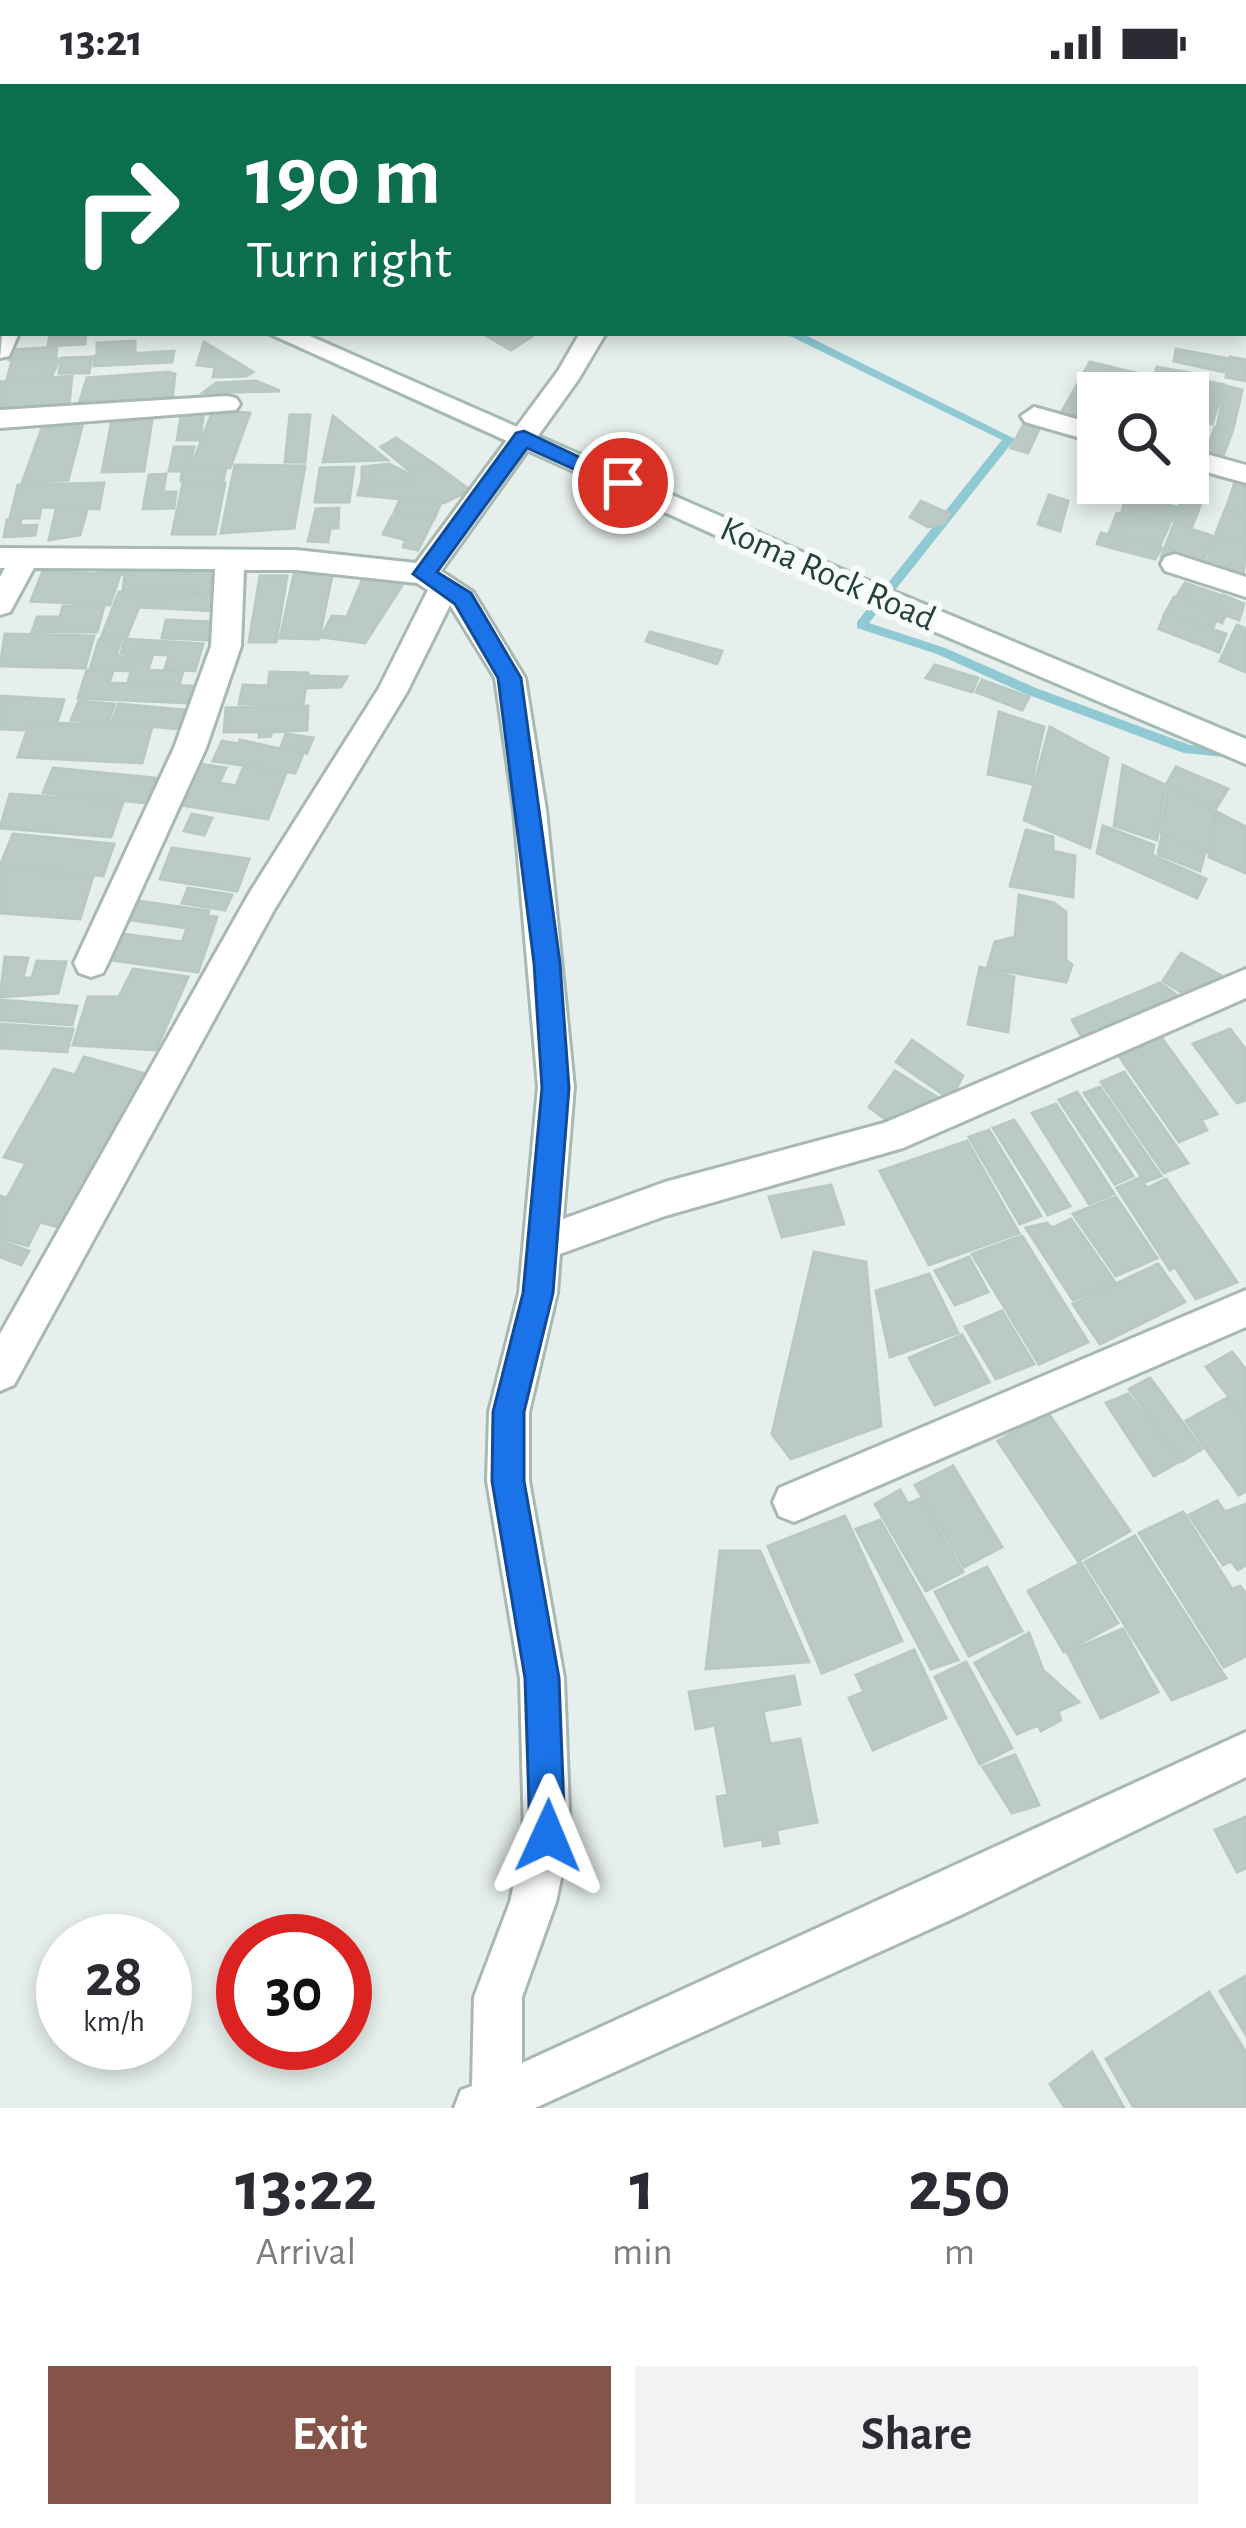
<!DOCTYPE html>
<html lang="en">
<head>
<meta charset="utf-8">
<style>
  body { margin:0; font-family:"Alegreya Sans",sans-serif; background:#f2f2f3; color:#2b2b33; height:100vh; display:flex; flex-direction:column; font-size:45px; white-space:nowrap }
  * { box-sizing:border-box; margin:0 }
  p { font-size:39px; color:#7c7c81 }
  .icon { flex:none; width:66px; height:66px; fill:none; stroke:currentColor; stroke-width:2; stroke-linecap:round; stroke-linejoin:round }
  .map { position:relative; height:2024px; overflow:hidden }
  .details { display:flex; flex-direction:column; background:#fff; flex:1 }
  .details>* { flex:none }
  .banner { position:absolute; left:0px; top:0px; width:1248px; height:252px; box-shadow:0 6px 18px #0003; background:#0b6e4f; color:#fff; overflow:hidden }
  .tools { position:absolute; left:1077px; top:288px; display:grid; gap:24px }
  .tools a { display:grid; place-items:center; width:132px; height:132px; border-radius:0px; background:#fff; box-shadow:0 6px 18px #0003; font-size:60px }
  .speed { position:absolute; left:36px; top:1830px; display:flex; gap:24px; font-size:60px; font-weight:700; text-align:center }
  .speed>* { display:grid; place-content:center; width:156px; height:156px; border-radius:50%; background:#fff; box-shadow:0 6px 18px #0003; line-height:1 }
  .speed small { font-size:30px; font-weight:400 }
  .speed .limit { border:18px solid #d22; background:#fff; color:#111 }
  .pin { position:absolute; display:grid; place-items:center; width:102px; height:102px; color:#fff; margin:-51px; border:6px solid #fff; border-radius:50%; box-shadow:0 3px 12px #0007 }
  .me { position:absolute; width:132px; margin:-66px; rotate:1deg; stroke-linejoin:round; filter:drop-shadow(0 0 9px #0008) }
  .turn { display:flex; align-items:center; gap:42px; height:252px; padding:0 48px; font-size:54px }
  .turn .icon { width:156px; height:156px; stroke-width:2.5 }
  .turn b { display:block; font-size:84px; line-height:102px }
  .eta { display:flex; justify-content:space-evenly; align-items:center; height:204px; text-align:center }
  .eta b { font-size:72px; font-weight:600; line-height:84px }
  .button { display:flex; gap:24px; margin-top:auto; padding:24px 48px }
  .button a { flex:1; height:138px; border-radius:0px; background:#855347; color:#fff; font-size:48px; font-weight:600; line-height:138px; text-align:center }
  .button a+a { background:#f2f2f3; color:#2b2b33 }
  .status { display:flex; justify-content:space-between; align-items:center; height:84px; padding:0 60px; background:#fff; direction:ltr }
  .status svg { height:33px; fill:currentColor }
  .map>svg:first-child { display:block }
</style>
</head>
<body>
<div class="status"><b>13:21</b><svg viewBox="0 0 49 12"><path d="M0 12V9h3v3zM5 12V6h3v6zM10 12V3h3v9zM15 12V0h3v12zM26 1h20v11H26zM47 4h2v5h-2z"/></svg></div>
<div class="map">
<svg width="1246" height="2024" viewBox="0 0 1246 2024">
  <rect width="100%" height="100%" fill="#e6efeb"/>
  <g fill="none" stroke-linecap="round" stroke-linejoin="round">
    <g fill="#8ec9d4" fill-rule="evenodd">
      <polygon points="465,0 476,0 479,3 468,3"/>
      <polygon points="777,249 801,249 1015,355 869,539 945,564 1036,604 1190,661 1246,665 1246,675 1184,669 1026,610 937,570 857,544 857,538 1002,356 792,253"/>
    </g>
  </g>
  <g fill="#bbcac4" stroke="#b8c9c2" stroke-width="3">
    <polygon points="86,249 85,260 48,262 50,251"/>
    <polygon points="482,249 537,249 511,266"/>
    <polygon points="135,257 135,267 97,269 97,259"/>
    <polygon points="204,258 253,288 246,292 213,293 215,283 197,281"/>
    <polygon points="57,263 56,273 9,276 10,266"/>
    <polygon points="1176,265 1229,275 1224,288 1174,277"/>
    <polygon points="174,267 172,278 94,282 95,272"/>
    <polygon points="92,273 89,289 59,289 62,274"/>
    <polygon points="1230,273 1246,276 1246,297 1226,293"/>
    <polygon points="60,275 52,291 7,295 12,277"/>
    <polygon points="1090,278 1112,283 1090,324 1095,326 1088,340 1060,331"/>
    <polygon points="1157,283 1195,290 1188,314 1188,309 1148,309"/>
    <polygon points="1114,284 1137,289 1127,309 1101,309"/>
    <polygon points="168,288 175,290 172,317 86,326 79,320 87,294"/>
    <polygon points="72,292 69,322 0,324 0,298"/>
    <polygon points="256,297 280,307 203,309 216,299"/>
    <polygon points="1205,297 1225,301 1212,340 1193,335"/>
    <polygon points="1226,302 1242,306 1233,345 1217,342"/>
    <polygon points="204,326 200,356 177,356 182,327"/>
    <polygon points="213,326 250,329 230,384 192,381"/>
    <polygon points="153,330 144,387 102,388 113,331"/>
    <polygon points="290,331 310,331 305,378 285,378"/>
    <polygon points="333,332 387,376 323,378"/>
    <polygon points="1027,334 1042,339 1028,369 1011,364"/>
    <polygon points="83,339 68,396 22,399 42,344"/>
    <polygon points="1215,343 1232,348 1221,378 1204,373"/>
    <polygon points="396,354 431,378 412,389 381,363"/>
    <polygon points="174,363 194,363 189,384 226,384 223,397 181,397 182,387 169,387"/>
    <polygon points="433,379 470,406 444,419 358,411 362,396 411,403 411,392"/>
    <polygon points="389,380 409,390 408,400 362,395 362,383"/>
    <polygon points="235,381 305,382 294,444 221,449"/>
    <polygon points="354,383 349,418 315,418 320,384"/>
    <polygon points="166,390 163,408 176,408 174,424 143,425 149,391"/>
    <polygon points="1235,398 1246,401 1246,431 1226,425"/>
    <polygon points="104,399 99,425 41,423 39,434 10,434 18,401"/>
    <polygon points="183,399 225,399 215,450 172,450"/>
    <polygon points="1049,411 1068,417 1060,447 1038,440"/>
    <polygon points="1183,413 1201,419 1192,443 1173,437"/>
    <polygon points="1143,414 1176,423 1169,441 1122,428 1125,416 1141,420"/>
    <polygon points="400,415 440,421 434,435 394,429"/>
    <polygon points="921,417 950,430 943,440 928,443 910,433"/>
    <polygon points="339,424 338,444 330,444 328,458 308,457 316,425"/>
    <polygon points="56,426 87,426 80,451 49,456"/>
    <polygon points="1225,426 1246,432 1246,458 1216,449"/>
    <polygon points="1117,429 1168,444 1160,461 1109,449"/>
    <polygon points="392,432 433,436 418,466 403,463 406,456 383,450"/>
    <polygon points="21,435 20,442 37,441 35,451 4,453 7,436"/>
    <polygon points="1174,440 1213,452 1201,484 1161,474"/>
    <polygon points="1101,449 1162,464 1155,475 1097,460"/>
    <polygon points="1216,451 1246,459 1243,495 1205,484"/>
    <polygon points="219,479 220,509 123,506 125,490 96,489 98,481"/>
    <polygon points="295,486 333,487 319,555 280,554"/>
    <polygon points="43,487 120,491 110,521 31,517"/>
    <polygon points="365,489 408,492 365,559 321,553 332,532 347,533"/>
    <polygon points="260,492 287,492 276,558 249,558"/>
    <polygon points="1185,499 1220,511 1212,524 1177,512"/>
    <polygon points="119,508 222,511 216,527 139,523 126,555 101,554"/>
    <polygon points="1223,511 1244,520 1239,536 1213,526"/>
    <polygon points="1174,513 1225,532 1222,539 1216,536 1213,544 1166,528"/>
    <polygon points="63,522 104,523 97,548 32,548 37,533 60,533"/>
    <polygon points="1165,529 1226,550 1219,568 1159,545"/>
    <polygon points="166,536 213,538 208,556 162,554"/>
    <polygon points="1237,541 1246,545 1246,588 1220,577"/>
    <polygon points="650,548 722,567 717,580 646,557"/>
    <polygon points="5,550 94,552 85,584 0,582"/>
    <polygon points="125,555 203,560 195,587 165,585 169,571 121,569"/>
    <polygon points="99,556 121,557 116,572 152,573 148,586 183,588 179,601 128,598 131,587 90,585"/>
    <polygon points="935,581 978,594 972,608 926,594"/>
    <polygon points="87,586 113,587 109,599 192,602 187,619 78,614"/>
    <polygon points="270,588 308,589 303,621 239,620 243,601 268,602"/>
    <polygon points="310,592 347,593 341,603 308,604"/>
    <polygon points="982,596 1029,613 1022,626 976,608"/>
    <polygon points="0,612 64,616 57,638 28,637 25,646 0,645"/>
    <polygon points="79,617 115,620 107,640 71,636"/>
    <polygon points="119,620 186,626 179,645 111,639"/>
    <polygon points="308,622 307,646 271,648 271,652 259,653 260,648 224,648 226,624"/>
    <polygon points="999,628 1044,643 1031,700 988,690"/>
    <polygon points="30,638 152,643 142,679 18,673"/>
    <polygon points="1050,643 1108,674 1090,764 1024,736"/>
    <polygon points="286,650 313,654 307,669 280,665"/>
    <polygon points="240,656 303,670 295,689 213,677 222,657 238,660"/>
    <polygon points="200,680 226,684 219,699 236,702 244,682 286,689 268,735 181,721"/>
    <polygon points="1123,681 1165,701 1157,756 1114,742"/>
    <polygon points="1176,683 1228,705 1216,724 1167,699"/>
    <polygon points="53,684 155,694 146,719 43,709"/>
    <polygon points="1168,702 1215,727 1207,768 1161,749"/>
    <polygon points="10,710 123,718 111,753 0,744"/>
    <polygon points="1217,728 1246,743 1246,789 1209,773"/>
    <polygon points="192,730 212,734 204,751 184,747"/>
    <polygon points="1103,742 1154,761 1152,771 1206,795 1197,814 1097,769"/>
    <polygon points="1026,746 1053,753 1053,767 1075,772 1073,813 1010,802"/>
    <polygon points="13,750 114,760 103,792 0,782"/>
    <polygon points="1162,751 1205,769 1200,787 1158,770"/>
    <polygon points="172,764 249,775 237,807 160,795"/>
    <polygon points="0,785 93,792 80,835 0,829"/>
    <polygon points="188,804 232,811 225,826 182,819"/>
    <polygon points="1019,811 1054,819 1066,828 1066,876 1072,881 1066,898 987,884 995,858 1015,853"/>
    <polygon points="138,817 209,827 207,832 217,833 198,888 111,876 122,850 182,858 187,844 131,836"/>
    <polygon points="1181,869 1236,900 1196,917 1163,897"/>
    <polygon points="5,873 28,874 23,894 32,894 37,877 66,878 58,909 0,913"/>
    <polygon points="980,883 1014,893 1008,948 968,940"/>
    <polygon points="133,885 188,893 156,966 73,961 88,913 119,913"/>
    <polygon points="1160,899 1182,915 1085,958 1072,936"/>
    <polygon points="0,916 77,922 72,941 0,936"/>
    <polygon points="0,940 73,945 67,968 0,964"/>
    <polygon points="1155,945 1217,1030 1201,1036 1207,1046 1179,1058 1112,962"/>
    <polygon points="1230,945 1246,966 1246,1016 1237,1019 1193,960"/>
    <polygon points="912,956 963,992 950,1015 896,978"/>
    <polygon points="84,973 146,990 65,1145 40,1138 28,1162 0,1154 0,1112 7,1114 26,1079 4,1073 54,985 75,991"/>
    <polygon points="895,987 945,1018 893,1041 869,1023"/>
    <polygon points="1124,988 1188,1079 1164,1089 1101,998"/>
    <polygon points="1100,1003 1161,1092 1145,1098 1084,1009"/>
    <polygon points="1077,1008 1133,1092 1115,1100 1059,1016"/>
    <polygon points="1056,1020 1114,1110 1089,1120 1032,1029"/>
    <polygon points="1014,1036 1070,1122 1048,1131 993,1044"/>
    <polygon points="989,1046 1041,1132 1020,1140 969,1053"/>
    <polygon points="967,1057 1019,1149 929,1181 880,1087"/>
    <polygon points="1139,1094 1147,1104 1166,1095 1237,1198 1196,1215 1175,1183 1170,1186 1117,1104"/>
    <polygon points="831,1101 844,1140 782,1153 769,1113"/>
    <polygon points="1116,1113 1157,1174 1116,1192 1073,1130"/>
    <polygon points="1071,1135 1115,1198 1073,1216 1026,1144 1047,1139 1052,1144"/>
    <polygon points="1022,1152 1088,1258 1039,1280 972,1170"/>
    <polygon points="0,1157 29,1167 21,1181 0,1173"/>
    <polygon points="814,1168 866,1178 881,1342 791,1375 772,1350"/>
    <polygon points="969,1173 988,1208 955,1221 935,1187"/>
    <polygon points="1158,1180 1185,1218 1100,1260 1073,1220"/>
    <polygon points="929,1190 958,1249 890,1273 876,1207"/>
    <polygon points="1002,1227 1034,1280 996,1295 965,1243"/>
    <polygon points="962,1251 989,1298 935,1321 909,1274"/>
    <polygon points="1232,1268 1246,1286 1246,1335 1206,1283"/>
    <polygon points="1150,1294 1202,1365 1182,1377 1129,1305"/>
    <polygon points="1128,1310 1180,1377 1154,1392 1106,1319"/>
    <polygon points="1227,1314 1246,1340 1246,1407 1239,1411 1186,1337"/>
    <polygon points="1048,1329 1130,1447 1078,1477 998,1357"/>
    <polygon points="953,1382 1002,1463 964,1483 915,1401"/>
    <polygon points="900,1406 908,1420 920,1415 963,1488 926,1507 875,1420"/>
    <polygon points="1217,1417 1225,1428 1246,1420 1246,1481 1238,1486 1231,1477 1223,1481 1189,1431"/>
    <polygon points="1183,1428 1232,1505 1240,1502 1246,1510 1246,1572 1224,1583 1139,1449"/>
    <polygon points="845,1432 902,1557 822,1589 768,1462"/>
    <polygon points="880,1436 958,1576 931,1585 856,1445"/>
    <polygon points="1135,1452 1226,1594 1172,1616 1085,1478"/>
    <polygon points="720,1467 760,1467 809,1578 706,1585"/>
    <polygon points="1081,1479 1118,1539 1064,1568 1028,1507"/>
    <polygon points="987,1483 1022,1547 969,1572 935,1508"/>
    <polygon points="1123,1545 1158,1608 1101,1634 1067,1568"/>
    <polygon points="1029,1549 1043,1586 1079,1618 1058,1627 1061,1636 1041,1647 1038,1641 1017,1650 975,1579"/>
    <polygon points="914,1566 946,1634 873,1666 849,1614 864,1608 856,1591"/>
    <polygon points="966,1578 1012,1664 980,1680 935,1593"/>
    <polygon points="794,1592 800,1620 763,1627 770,1660 800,1655 817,1738 776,1746 779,1759 763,1762 763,1755 725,1762 717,1713 728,1711 715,1641 696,1645 689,1608"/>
    <polygon points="1015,1671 1039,1721 1012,1729 983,1683"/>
    <polygon points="1246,1733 1246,1784 1237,1788 1215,1746"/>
    <polygon points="1246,1892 1246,1951 1220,1907"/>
    <polygon points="1209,1908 1246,1969 1246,2024 1134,2024 1106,1975"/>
    <polygon points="1092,1968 1124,2024 1065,2024 1050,2000"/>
  </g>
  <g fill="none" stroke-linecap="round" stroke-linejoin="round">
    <defs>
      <g id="street">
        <rect x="1245" y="52" width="1" height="14"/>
        <rect x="1245" y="151" width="1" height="14"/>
        <polygon points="3,242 3,249 19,249 9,272 0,274"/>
        <polygon points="580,249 606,249 578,296 441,487 473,508 525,594 546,726 574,1003 563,1135 665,1098 884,1039 1246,885 1246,914 903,1064 665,1132 560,1170 557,1209 529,1328 529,1397 564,1594 570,1752 556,1818 522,1913 522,1979 1246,1648 1246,1693 961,1831 535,2024 454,2024 461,2006 472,2002 474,1913 510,1818 524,1752 520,1594 487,1397 489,1328 519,1209 538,1003 514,726 495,594 450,521 407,608 274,826 14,1301 0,1307 0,1250 250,808 379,604 428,506 417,499 296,486 244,486 241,562 206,664 108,879 103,889 91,893 79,889 74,879 174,664 211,562 215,485 34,484 10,528 0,531 0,493 5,484 0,484 0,464 296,466 416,479 558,287"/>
        <polygon points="227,312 236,314 240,320 236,326 0,344 0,326"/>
        <polygon points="1034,323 1098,341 1098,359 1025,338 1021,332"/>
        <polygon points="1188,365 1246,381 1246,399 1188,383"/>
        <polygon points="1175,470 1246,493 1246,513 1165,487 1161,480 1165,473"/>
        <polygon points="1246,1206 1246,1243 794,1438 779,1432 773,1418 779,1404"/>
      </g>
      <g id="secondary">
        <polygon points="51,0 73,0 74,3 52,3"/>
        <polygon points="268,249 303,249 859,493 1246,655 1246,680 839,507"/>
      </g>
    </defs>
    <use href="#street" stroke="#a8b8b2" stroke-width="6"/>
    <use href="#secondary" stroke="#a4bbb3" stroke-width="6"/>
    <use href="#street" fill="#fff" fill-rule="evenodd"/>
    <use href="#secondary" fill="#fff" fill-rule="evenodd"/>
  </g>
  <polygon fill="#1a73e8" stroke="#114b97" stroke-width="3" points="524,347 634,399 623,406 616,404 527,364 437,488 471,509 521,594 560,879 569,1004 553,1209 524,1328 524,1397 559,1594 565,1752 560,1764 548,1769 535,1764 530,1752 525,1594 492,1397 493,1328 523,1209 542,1004 534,879 498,594 455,520 413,490 516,349"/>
  <g text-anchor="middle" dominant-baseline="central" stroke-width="12" stroke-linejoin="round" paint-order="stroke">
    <g font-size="36" fill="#24423a" stroke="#f7fbf9">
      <text transform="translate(828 490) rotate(24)">Koma Rock Road</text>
    </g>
  </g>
</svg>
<div class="tools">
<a><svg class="icon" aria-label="search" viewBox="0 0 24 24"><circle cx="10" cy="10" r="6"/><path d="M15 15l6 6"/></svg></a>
</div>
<div class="speed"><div>28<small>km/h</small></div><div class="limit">30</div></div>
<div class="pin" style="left:623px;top:399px;background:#d93025"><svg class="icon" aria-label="arrive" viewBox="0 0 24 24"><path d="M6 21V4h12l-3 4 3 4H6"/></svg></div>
<svg class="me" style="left:548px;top:1752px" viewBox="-20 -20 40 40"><path d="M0-17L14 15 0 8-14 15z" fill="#1a73e8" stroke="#fff" stroke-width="4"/></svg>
<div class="banner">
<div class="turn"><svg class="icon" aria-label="right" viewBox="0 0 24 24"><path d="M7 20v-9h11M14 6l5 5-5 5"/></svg><div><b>190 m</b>Turn right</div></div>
</div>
</div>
<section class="details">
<div class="eta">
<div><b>13:22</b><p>Arrival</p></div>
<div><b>1</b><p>min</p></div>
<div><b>250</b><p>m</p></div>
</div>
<div class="button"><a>Exit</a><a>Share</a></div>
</section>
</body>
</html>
